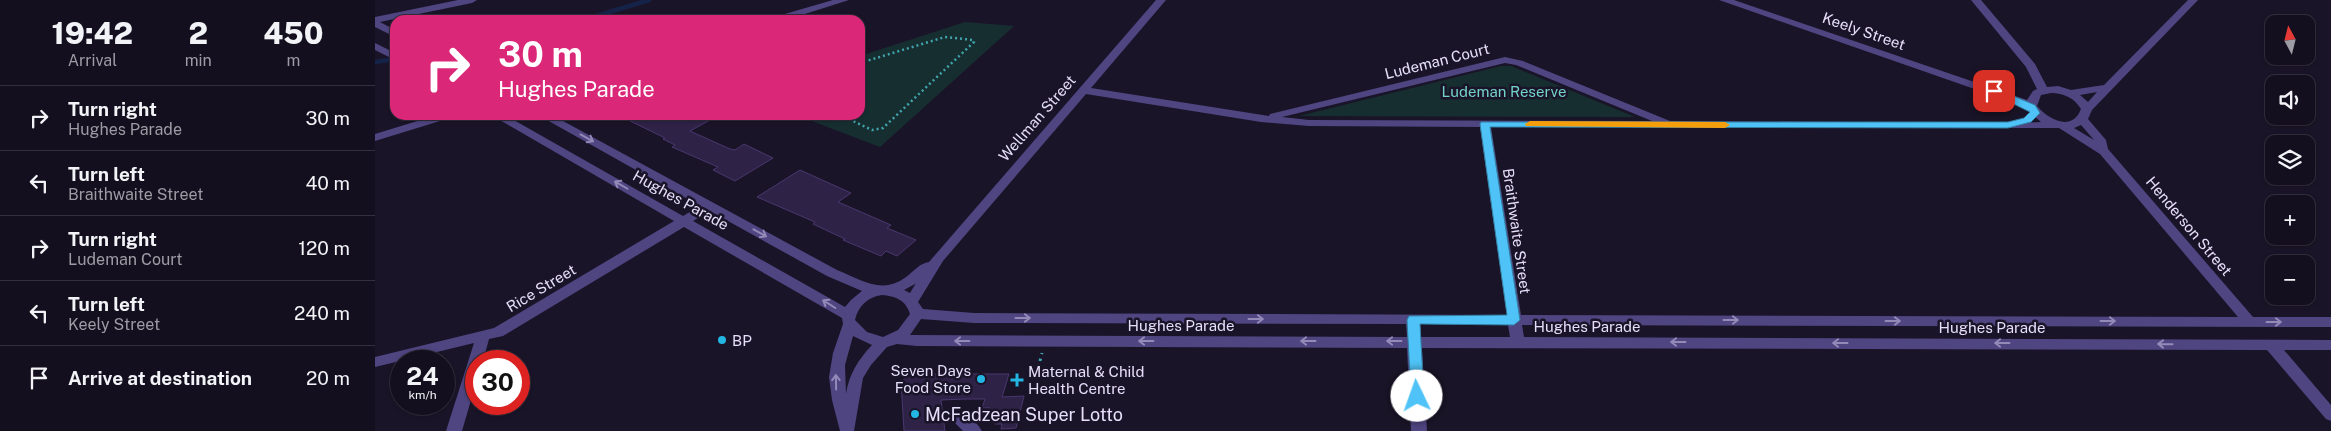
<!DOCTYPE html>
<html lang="en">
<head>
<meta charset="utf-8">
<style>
  body { margin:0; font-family:"Public Sans",sans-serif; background:#211d2b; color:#f1f3f6; height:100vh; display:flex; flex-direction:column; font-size:19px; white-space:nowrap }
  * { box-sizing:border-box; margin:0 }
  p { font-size:16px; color:#9d9ca4 }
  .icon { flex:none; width:28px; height:28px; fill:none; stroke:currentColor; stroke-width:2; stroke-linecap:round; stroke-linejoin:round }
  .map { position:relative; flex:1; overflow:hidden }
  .sheet { display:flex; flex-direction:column; background:#140f1e; width:375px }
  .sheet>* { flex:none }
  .banner { position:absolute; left:15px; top:15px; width:475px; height:105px; border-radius:15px; box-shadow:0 1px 4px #0004,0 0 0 1px #332f3c; background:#db2777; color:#fff; overflow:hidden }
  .needle { width:32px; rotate:353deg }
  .buttons { position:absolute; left:1890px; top:15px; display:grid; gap:10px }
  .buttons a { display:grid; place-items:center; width:50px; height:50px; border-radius:10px; background:#140f1e; box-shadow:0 1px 4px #0004,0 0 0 1px #332f3c; font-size:25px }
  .speed { position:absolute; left:15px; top:350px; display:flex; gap:10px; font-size:25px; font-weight:700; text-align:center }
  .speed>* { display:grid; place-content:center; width:65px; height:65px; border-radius:50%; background:#140f1e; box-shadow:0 1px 4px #0004,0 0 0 1px #332f3c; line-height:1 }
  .speed small { font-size:12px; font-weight:400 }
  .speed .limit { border:8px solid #d22; background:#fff; color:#111 }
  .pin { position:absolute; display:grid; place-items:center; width:42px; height:42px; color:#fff; margin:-21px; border-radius:10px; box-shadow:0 2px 8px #0006 }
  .me { position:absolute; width:55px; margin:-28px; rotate:357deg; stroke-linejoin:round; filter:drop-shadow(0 0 4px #0008) }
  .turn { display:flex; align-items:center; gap:18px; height:105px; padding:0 25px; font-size:22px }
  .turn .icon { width:65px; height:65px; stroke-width:2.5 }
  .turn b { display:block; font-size:35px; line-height:42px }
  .eta { display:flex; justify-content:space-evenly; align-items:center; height:85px; text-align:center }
  .eta b { font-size:30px; font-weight:800; line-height:35px }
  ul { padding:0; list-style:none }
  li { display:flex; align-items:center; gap:15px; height:65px; padding:0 25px; border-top:1px solid #332f3c }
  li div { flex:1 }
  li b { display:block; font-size:19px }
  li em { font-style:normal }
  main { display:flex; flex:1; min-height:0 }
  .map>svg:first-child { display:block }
</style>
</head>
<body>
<main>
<section class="sheet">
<div class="eta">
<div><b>19:42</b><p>Arrival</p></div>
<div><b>2</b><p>min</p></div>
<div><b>450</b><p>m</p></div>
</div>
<ul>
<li><svg class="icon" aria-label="right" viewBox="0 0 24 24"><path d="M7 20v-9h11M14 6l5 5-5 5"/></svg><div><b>Turn right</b><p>Hughes Parade</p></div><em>30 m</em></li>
<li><svg class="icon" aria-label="left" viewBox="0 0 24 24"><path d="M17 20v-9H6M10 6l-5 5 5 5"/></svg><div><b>Turn left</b><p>Braithwaite Street</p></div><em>40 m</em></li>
<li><svg class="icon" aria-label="right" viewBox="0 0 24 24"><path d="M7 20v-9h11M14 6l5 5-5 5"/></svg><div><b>Turn right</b><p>Ludeman Court</p></div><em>120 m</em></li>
<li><svg class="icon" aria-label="left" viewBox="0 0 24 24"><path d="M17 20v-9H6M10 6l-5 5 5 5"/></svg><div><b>Turn left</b><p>Keely Street</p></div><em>240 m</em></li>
<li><svg class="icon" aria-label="arrive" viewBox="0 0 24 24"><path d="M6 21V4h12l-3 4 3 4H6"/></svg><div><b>Arrive at destination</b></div><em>20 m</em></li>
</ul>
</section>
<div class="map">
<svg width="1956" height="431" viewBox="0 0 1956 431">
  <rect width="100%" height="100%" fill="#1a1428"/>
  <g fill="#172e31">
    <polygon points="590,22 639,26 505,147 421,115 485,115 485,56"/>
    <polygon points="1126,66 1136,66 1260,117 924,116"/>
  </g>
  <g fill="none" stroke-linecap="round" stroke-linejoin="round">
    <g stroke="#162349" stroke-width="4.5">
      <polyline points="208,20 274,0"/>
      <polyline points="0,62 20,59"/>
    </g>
  </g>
  <g fill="#2e2246" stroke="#4a376f">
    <polygon points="243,115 290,115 300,120 309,115 344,115 315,131 355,149 360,150 369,144 398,158 360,181 338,170 343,167 297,147 300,145 288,139 290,138"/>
    <polygon points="425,170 476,193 463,202 516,225 512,228 541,240 522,256 511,251 506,256 468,240 470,239 438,224 440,222 382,197"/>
    <polygon points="535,374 634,374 627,397 649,396 641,428 626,429 627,424 620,424 622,418 612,418 615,408 607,408 610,399 591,399 566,400 570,431 529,431 526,382"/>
  </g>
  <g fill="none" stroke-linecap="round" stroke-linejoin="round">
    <polyline stroke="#40a5ad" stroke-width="2.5" stroke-dasharray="2 3" stroke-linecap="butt" points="465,115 497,130 508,128 599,42 598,40 570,37 485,63"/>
    <g stroke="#40a5ad" stroke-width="3" stroke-dasharray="2.5 4.5" stroke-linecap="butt">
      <polyline points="665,361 667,353"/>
      <polyline points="522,369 536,371"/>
    </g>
    <g fill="#4f4581" fill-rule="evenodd">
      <polygon points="83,0 102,0 97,3 5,22 20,30 20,37 0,27 0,17"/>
      <polygon points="458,0 474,0 411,20 395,20 396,18"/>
      <path d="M781,0H791L716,88L894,116L895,114L1130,57L1148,61L1295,121L1644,123L1666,122L1651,109L1634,101L1344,0H1359L1652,100L1658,91L1662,89L1651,67L1596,0H1606L1660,64L1672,87L1683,86L1696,90L1729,85L1813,0H1823L1717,110L1713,119L1731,140L1733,149L1878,317H1956V327L1147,325L1149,337L1956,340V350H1909L1956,405V421L1951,419L1892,350L1047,348L1052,431H1036L1032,348L542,346L522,344L512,347L496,365L488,378L479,431H465L457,400L454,377L458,353L468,324L467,318L309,227L128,336L114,339L108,361H101V383L87,431H71L99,343L0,367V357L119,328L299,221L116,115H130L308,216L325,206L163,115H177L462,270C487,280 507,295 531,277C539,271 545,263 554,262ZM1130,63L1141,65L1277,121L934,120L907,117ZM1722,92L1713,102L1705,95ZM1676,93C1689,93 1699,98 1706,109C1697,132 1674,120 1662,106L1666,95ZM711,94L886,122L934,126L1105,127L1132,315L599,313L548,309L543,302L568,261ZM1706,125L1719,140L1699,128ZM1116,127L1684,128L1725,154L1863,317L1146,315ZM335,211L452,276L487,291L476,300L470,307L318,221ZM541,283L535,293L529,290L540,284ZM507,295C520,296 531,300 535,314L523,330L508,337L492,332L480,320C483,306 493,297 507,295ZM546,319L599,323L1031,324L1032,337L535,335ZM1045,324L1133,325L1135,337H1046ZM478,336L497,345C483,360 474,374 471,394L470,365Z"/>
      <polygon points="0,43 20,53 20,60 0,50"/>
      <polygon points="62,115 80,115 78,117 0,141 0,134"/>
      <path d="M581,410C590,413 602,422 607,431H588L573,416L576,412Z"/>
    </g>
  </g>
  <defs><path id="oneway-shaft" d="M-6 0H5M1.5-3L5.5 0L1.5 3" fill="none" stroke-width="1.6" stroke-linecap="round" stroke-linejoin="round" transform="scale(1.25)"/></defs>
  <g stroke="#938ab8">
    <use href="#oneway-shaft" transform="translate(212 138) rotate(29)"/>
    <use href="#oneway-shaft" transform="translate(246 185) rotate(-150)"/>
    <use href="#oneway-shaft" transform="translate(385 233) rotate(29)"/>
    <use href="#oneway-shaft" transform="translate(454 304) rotate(-148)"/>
    <use href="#oneway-shaft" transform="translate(648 318)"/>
    <use href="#oneway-shaft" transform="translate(881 319)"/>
    <use href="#oneway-shaft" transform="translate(1356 320)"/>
    <use href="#oneway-shaft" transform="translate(1518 321)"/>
    <use href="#oneway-shaft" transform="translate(1733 321)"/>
    <use href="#oneway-shaft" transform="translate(1899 322)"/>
    <use href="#oneway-shaft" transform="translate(587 341) rotate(-180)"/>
    <use href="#oneway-shaft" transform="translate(771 341) rotate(-180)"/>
    <use href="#oneway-shaft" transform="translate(933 341) rotate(-180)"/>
    <use href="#oneway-shaft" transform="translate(1019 341) rotate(-180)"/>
    <use href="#oneway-shaft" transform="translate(1303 342) rotate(-180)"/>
    <use href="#oneway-shaft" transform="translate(1465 343) rotate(-180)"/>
    <use href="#oneway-shaft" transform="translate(1627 343) rotate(-180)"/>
    <use href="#oneway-shaft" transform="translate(1790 344) rotate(-179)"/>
    <use href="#oneway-shaft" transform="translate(461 382) rotate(-91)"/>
  </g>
  <polygon fill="#4fc3f7" stroke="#337fa1" points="1619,88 1660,105 1665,113 1656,122 1633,128 1115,127 1145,320 1139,325 1045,324 1049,396 1047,400 1038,400 1036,396 1032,320 1034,316 1132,315 1105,124 1106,122 1633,122 1649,118 1655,112 1616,93 1616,89"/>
  <polygon fill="#f59e0b" points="1155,121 1350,122 1355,125 1350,128 1151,126 1150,124"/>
  <g fill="#23b6e3" stroke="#1a1428" stroke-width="2">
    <circle cx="347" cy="340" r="5"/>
    <circle cx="606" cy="379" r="5"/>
    <path d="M639.5 372.5h5v5h5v5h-5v5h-5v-5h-5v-5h5z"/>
    <circle cx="540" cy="414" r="5"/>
  </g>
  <g text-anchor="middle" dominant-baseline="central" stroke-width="5" stroke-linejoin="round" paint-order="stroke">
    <g font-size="15" fill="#e6dffb" stroke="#1a1428">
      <text transform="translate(1489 31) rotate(19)">Keely Street</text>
      <text transform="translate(1062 61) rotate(-14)">Ludeman Court</text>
      <text transform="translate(662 118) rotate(-49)">Wellman Street</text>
      <text transform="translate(306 200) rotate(29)">Hughes Parade</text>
      <text transform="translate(1814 226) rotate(50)">Henderson Street</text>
      <text transform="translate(1142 231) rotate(82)">Braithwaite Street</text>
      <text transform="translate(166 288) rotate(-31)">Rice Street</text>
      <text x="806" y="325">Hughes Parade</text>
      <text x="1212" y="326">Hughes Parade</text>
      <text x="1617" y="327">Hughes Parade</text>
    </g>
    <g font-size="15" fill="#73d3c8" stroke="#1a1428">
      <text x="1129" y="91">Ludeman Reserve</text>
    </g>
    <g font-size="15" fill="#e6dffb" stroke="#1a1428" text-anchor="start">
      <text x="357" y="340">BP</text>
      <text x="596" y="370" text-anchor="end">Seven Days<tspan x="596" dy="17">Food Store</tspan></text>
      <text x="653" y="371">Maternal &amp; Child<tspan x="653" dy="17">Health Centre</tspan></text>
    </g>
    <g font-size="18" fill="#e6dffb" stroke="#1a1428" text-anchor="start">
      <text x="550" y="414">McFadzean Super Lotto</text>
    </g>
  </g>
</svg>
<div class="buttons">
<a><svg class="needle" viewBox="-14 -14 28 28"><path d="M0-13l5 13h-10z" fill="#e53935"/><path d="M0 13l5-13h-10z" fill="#9d9ca4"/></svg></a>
<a><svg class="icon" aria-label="sound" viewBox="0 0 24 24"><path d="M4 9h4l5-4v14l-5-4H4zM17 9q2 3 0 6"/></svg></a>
<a><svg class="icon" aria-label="layers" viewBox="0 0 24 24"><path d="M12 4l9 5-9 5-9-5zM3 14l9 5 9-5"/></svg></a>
<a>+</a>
<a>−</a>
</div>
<div class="speed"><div>24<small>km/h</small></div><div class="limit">30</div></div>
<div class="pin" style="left:1619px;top:91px;background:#d93025"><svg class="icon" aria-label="arrive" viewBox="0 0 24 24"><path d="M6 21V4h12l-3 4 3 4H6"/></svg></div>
<svg class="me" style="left:1042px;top:396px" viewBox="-20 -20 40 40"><circle r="19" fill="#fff"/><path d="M0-13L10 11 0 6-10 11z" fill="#4fc3f7"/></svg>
<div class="banner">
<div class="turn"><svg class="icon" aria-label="right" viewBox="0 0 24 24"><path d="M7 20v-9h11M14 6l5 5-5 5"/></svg><div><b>30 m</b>Hughes Parade</div></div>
</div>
</div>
</main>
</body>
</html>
